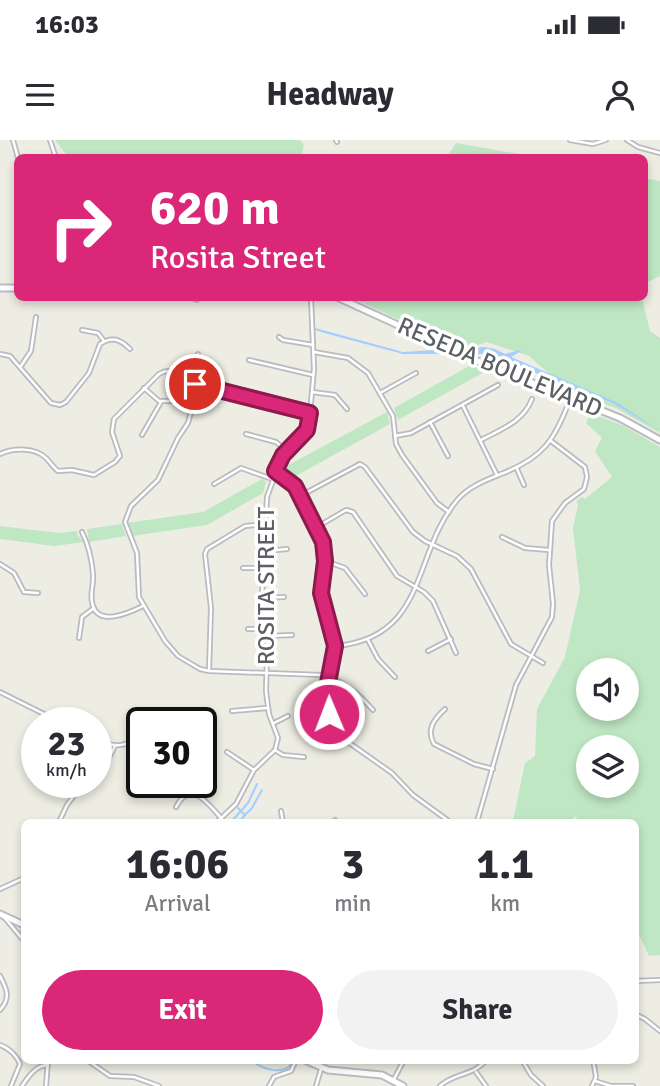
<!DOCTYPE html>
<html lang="en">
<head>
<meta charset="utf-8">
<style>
  body { margin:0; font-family:Signika,sans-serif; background:#f2f2f3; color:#2b2b33; height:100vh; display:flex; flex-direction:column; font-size:26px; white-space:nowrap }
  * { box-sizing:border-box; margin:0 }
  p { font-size:23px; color:#7c7c81 }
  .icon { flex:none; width:38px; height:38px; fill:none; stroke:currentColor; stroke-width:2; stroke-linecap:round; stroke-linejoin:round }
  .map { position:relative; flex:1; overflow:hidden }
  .side { position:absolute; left:21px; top:679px; width:618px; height:245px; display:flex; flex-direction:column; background:#fff; border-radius:10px; box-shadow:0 4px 10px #0003 }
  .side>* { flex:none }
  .banner { position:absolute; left:14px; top:14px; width:634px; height:147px; border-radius:10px; box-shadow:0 4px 10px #0003; background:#db2777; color:#fff; overflow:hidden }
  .controls { position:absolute; left:576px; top:518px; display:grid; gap:14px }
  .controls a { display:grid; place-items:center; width:63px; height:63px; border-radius:50%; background:#fff; box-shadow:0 4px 10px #0003; font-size:35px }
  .speed { position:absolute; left:21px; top:567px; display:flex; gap:14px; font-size:35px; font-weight:700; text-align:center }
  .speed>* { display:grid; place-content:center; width:91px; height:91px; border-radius:50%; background:#fff; box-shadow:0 4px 10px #0003; line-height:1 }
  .speed small { font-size:18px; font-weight:400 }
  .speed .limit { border:4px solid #111; border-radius:10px; background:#fff; color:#111 }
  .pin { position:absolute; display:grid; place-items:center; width:60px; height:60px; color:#fff; margin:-30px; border:4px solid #fff; border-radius:50%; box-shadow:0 2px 7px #0007 }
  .me { position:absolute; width:77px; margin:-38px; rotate:359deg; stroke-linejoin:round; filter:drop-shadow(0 0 5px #0008) }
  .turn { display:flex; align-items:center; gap:24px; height:147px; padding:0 21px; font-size:32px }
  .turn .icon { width:91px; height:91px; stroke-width:2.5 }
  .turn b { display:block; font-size:49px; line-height:60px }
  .eta { display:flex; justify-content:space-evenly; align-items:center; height:119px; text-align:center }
  .eta b { font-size:42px; font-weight:700; line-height:49px }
  .primary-button { display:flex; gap:14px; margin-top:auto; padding:14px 21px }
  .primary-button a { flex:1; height:80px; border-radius:42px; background:#db2777; color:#fff; font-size:28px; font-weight:700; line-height:80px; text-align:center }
  .primary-button a+a { background:#f2f2f3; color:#2b2b33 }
  .status { display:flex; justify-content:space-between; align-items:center; height:49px; padding:0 35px; background:#fff; direction:ltr }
  .status svg { height:19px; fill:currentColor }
  header { display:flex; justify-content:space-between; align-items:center; height:91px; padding:0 21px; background:#fff; font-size:32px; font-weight:700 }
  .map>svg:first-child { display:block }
</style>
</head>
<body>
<div class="status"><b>16:03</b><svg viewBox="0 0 49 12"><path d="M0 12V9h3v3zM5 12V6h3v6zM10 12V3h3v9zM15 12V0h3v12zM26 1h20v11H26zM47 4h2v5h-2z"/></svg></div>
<header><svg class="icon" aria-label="menu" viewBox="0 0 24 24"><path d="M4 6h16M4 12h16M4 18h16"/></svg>Headway<svg class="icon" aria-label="person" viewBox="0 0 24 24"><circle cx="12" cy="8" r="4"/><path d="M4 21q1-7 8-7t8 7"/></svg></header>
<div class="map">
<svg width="660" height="946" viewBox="0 0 660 946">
  <rect width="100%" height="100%" fill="#eeede3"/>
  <g fill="#bfe7c3" fill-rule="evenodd">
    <polygon points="55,0 300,0 304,5 301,17 69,18"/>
    <polygon points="456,3 536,17 447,17"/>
    <polygon points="644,38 660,41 660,136 644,144"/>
    <polygon points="352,158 642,158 650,191 660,198 660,293 616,268 571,253 529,216 487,202 470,208 456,206"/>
    <polygon points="471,225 486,231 398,280 394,268"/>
    <polygon points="387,272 390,284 292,338 281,329"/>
    <path d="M590,273L622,285L660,307V815L649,816L635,786V682H581L575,676L570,682H513V681L525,623L535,616L537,569L565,517L580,450L573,388L578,365L576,361L582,357L585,359L612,337L595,311L602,298L586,283ZM588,530H626V569H588ZM588,607H626V646H588Z"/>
    <polygon points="262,339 266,341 263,353 207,385 132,396 127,383 203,372"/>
    <polygon points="122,384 126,396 89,402 87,389"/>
    <polygon points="0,386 59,393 77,391 78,396 84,402 54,406 0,399"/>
  </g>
  <polygon fill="#a3ceff" points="315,188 403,212 484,207 495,209 505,214 519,210 521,211 511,217 618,263 660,291 611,262 575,250 492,214 403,214 328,194 315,190"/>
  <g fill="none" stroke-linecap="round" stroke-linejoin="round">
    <g stroke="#a3ceff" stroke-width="2">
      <polyline points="238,668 245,675 239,682"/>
      <polyline points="245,675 252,668 262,650"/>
      <polyline points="231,682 248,663 257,644"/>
      <path d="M251,920C263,930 286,937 294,920"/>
    </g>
    <defs>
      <g id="minor">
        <polyline points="13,0 18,18"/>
        <polyline points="50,0 56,18"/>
        <polyline points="336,0 337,2"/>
        <polyline points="570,0 593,4 606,0"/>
        <polyline points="627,0 638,7 660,13"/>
        <polyline points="192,158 197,160"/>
        <polyline points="82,190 98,193 104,201"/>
        <polyline points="279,197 283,200 313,205"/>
        <polyline points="314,212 348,218 368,233 393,276 396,304 402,315 437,363 449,372"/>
        <path d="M0,214L10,216L51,263L60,265L66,262L89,233L100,204C112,196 120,199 130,209"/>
        <polyline points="249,220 313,235"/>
        <polyline points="21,226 31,211 36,177"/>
        <polyline points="187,239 198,214"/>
        <path d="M144,248L159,261H184L191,272L188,283L178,298L158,340L131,366L125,382L137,413L139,457L165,501L178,516L200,529L209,531L321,535C344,541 357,552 373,570"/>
        <polyline points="312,252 335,255 347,269"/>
        <polyline points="380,253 416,233"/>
        <polyline points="463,266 497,335"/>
        <polyline points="430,282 448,316"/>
        <polyline points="246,294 276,302 287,311"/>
        <polyline points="142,295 161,262"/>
        <polyline points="395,296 411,293 498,245"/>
        <path d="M481,300C502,289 523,282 532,259"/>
        <path d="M0,314C13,308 35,307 46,318C50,322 53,327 58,331L72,330L94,335L115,322L120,316L112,292L114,279L159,234C175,224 188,242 204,247L310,273"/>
        <polyline points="517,329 524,345"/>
        <polyline points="276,332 295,346 323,402 325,421 321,453 335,506 327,561 334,586 348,602 392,633 413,655 450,682"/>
        <polyline points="214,344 241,328 272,339"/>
        <polyline points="300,356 360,324 365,327 413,392 425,401 457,416 471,429 511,504 543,523"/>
        <polyline points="317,387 346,370 353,372 397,436 424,452 433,461 456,513"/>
        <path d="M82,392C88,404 92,421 93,434C94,444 90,453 92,462C96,488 129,473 143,466"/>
        <polyline points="502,397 525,408 549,410"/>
        <polyline points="266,411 287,409"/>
        <polyline points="325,421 345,428 365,454"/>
        <polyline points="0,424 14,433 24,452 38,453"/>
        <polyline points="243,428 265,428"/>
        <polyline points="263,458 284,457"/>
        <polyline points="248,489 268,489"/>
        <polyline points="268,496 292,495"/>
        <polyline points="79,498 82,477 94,468"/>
        <polyline points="368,500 378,519 395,537"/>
        <path d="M337,506C430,496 411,412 459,358C470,346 486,340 501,334C543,318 555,300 570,259"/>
        <polyline points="428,511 451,499"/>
        <polyline points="209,531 211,468 205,414 207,409 245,386 266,384"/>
        <polyline points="0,552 62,583"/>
        <path d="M445,569C434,579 426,590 434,604L474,624L493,629"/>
        <polyline points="232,571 267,568"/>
        <polyline points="162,583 177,571"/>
        <polyline points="274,583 288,576"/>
        <path d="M96,600C115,608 125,607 142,596"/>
        <polyline points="275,610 283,615 304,617"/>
        <polyline points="227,612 254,630"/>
        <polyline points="96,630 109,618 115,606"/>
        <path d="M176,667C191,638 209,665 222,679"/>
        <polyline points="281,671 283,682"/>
        <polyline points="59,682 67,665 84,642"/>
        <polyline points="217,682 236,664 254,630 275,610 278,598 269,574 266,551 268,476 262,455 267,357 281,319 303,296 309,285 314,229 311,158"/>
        <polyline points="333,682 335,680"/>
        <polyline points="477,682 516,545 552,477 553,463 549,425 552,381 565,363 584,349 587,337 585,327 551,301"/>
        <polyline points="0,749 24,738"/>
        <polyline points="4,777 24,801"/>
        <polyline points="22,798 24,787"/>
        <path d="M0,836C7,849 11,858 0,870"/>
        <polyline points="635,841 660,840"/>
        <polyline points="635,874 645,879 660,891"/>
        <path d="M0,905C9,908 17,916 20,924L11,946"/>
        <polyline points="87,920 110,936 134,937 159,946"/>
        <polyline points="522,920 531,935 543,946"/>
        <polyline points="476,932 486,946"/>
        <polyline points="394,939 404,920"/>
        <polyline points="595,941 611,946 633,946"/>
        <path d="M22,946C28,937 36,925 48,925"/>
        <polyline points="46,946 48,920"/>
        <polyline points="269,946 274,937 291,931 296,920"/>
        <polyline points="316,946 321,929"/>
        <path d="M440,946C453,933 474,936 486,920"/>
        <polyline points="592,946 596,937 593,920"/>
      </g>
      <g id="secondary">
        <polyline points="0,148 18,148"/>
        <polyline points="339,158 470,218 620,278 660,300"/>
        <polyline points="0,774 24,785"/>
        <polyline points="305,920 328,930 382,935 403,946"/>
      </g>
    </defs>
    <use href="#minor" stroke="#b9bbc0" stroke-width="6"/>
    <use href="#secondary" stroke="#b9bcc2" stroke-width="9"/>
    <use href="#minor" stroke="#fff" stroke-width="2.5"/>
    <use href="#secondary" stroke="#fff" stroke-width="5"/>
  </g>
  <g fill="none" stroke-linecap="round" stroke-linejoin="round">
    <defs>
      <polyline id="route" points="195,244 310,273 307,290 283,315 275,331 295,346 323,402 325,421 321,453 335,506 327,548 329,574"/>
    </defs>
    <use href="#route" stroke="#8e194d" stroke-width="18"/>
    <use href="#route" stroke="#db2777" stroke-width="12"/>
  </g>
  <g text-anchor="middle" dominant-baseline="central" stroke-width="7" stroke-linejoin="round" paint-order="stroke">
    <g font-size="24" fill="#5c5f64" stroke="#fff">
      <text transform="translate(500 227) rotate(23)">RESEDA BOULEVARD</text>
      <text transform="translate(266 446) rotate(-90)">ROSITA STREET</text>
    </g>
  </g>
</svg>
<div class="controls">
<a><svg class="icon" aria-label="sound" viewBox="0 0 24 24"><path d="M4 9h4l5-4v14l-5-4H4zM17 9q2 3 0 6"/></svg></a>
<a><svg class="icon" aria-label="layers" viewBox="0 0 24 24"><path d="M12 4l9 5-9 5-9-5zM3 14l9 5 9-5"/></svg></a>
</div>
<div class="speed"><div>23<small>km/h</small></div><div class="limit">30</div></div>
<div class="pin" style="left:195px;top:244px;background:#d93025"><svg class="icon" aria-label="arrive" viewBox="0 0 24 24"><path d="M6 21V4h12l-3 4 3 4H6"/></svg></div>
<svg class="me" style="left:329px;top:574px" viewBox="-20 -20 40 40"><circle r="17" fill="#db2777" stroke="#fff" stroke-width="3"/><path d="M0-11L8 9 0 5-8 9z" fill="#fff"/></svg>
<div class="banner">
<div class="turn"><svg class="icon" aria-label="right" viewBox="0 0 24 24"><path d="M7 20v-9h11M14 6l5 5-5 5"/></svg><div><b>620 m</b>Rosita Street</div></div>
</div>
<section class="side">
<div class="eta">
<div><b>16:06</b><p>Arrival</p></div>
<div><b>3</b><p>min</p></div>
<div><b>1.1</b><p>km</p></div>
</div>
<div class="primary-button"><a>Exit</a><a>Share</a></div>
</section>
</div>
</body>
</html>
